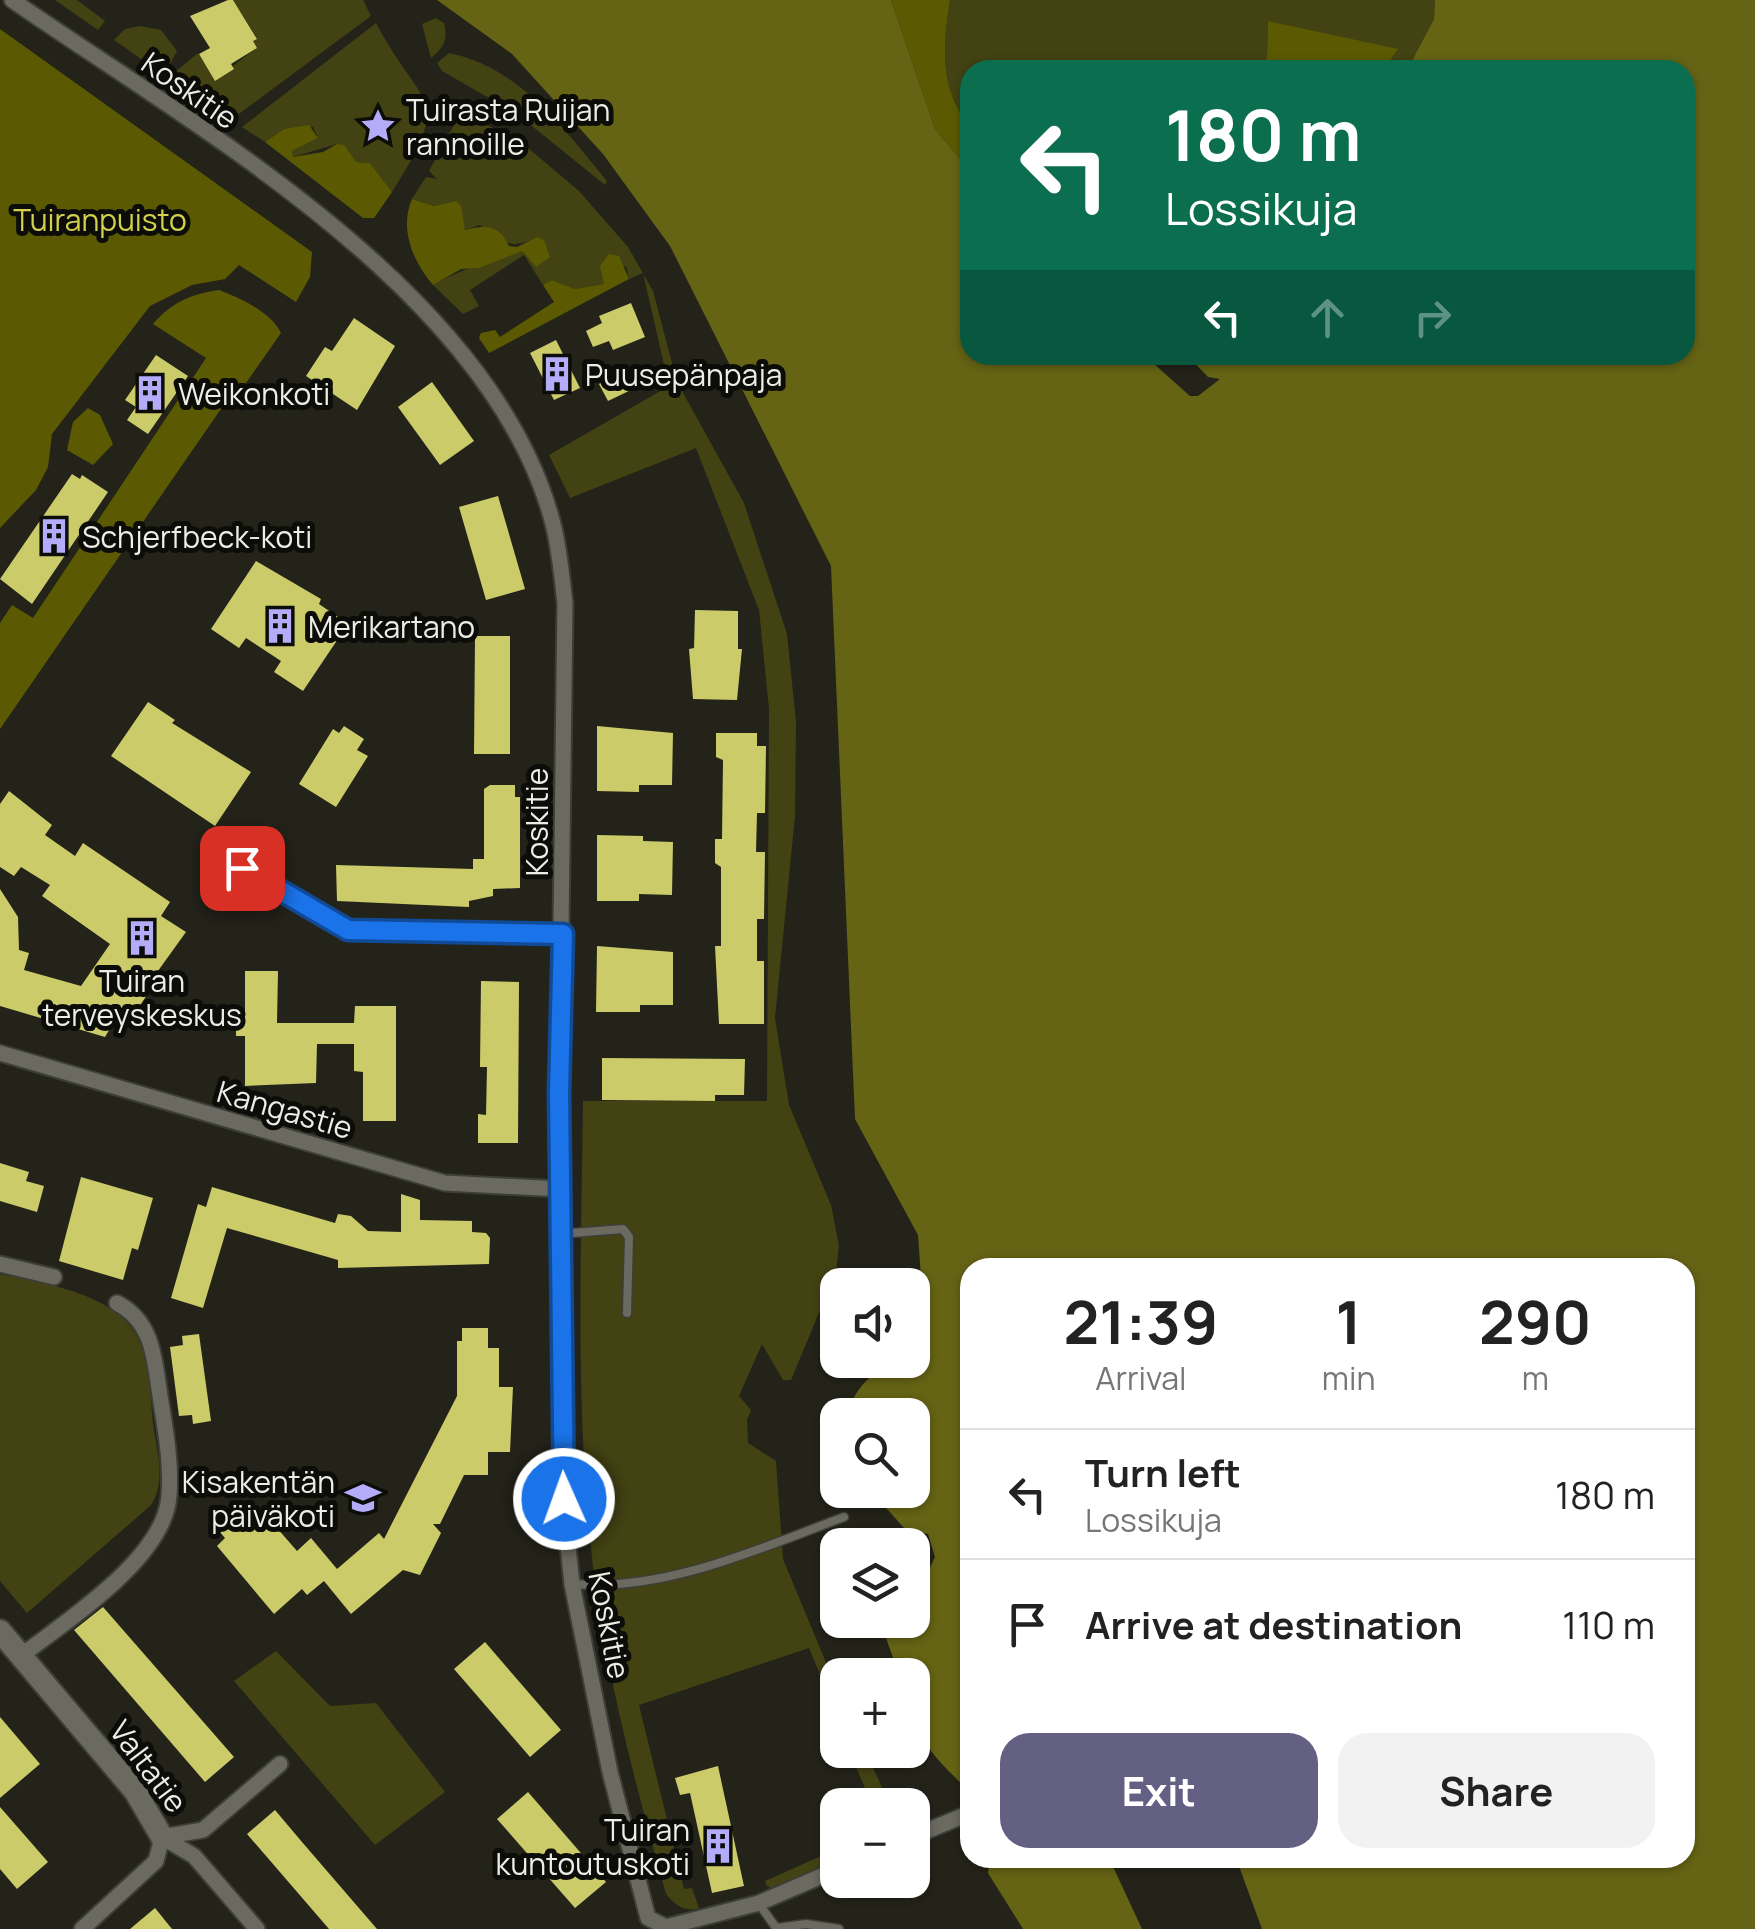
<!DOCTYPE html>
<html lang="en">
<head>
<meta charset="utf-8">
<style>
  body { margin:0; font-family:Manrope,sans-serif; background:#f2f2f2; color:#222; height:100vh; display:flex; flex-direction:column; font-size:38px; white-space:nowrap }
  * { box-sizing:border-box; margin:0 }
  p { font-size:32px; color:#767676 }
  .icon { flex:none; width:55px; height:55px; fill:none; stroke:currentColor; stroke-width:2; stroke-linecap:round; stroke-linejoin:round }
  .map { position:relative; flex:1; overflow:hidden }
  .drawer { position:absolute; left:960px; top:1258px; width:735px; height:610px; display:flex; flex-direction:column; background:#fff; border-radius:30px; box-shadow:0 2px 8px #0004 }
  .drawer>* { flex:none }
  .guide { position:absolute; left:960px; top:60px; width:735px; height:305px; border-radius:30px; box-shadow:0 2px 8px #0004; background:#0b6e4f; color:#fff; overflow:hidden }
  .controls { position:absolute; left:820px; top:1268px; display:grid; gap:20px }
  .controls a { display:grid; place-items:center; width:110px; height:110px; border-radius:20px; background:#fff; box-shadow:0 2px 8px #0004; font-size:50px }
  .pin { position:absolute; display:grid; place-items:center; width:85px; height:85px; color:#fff; margin:-42px; border-radius:20px; box-shadow:0 5px 15px #0006 }
  .me { position:absolute; width:110px; margin:-55px; rotate:358deg; stroke-linejoin:round; filter:drop-shadow(0 0 8px #0008) }
  .turn { display:flex; align-items:center; gap:35px; height:210px; padding:0 40px; font-size:45px }
  .turn .icon { width:130px; height:130px; stroke-width:2.5 }
  .turn b { display:block; font-size:70px; line-height:85px }
  .lanes { display:flex; align-items:center; height:95px; padding:0 40px; background:#0003; justify-content:center; gap:50px; direction:ltr }
  .lanes .off { opacity:.35 }
  .eta { display:flex; justify-content:space-evenly; align-items:center; height:170px; text-align:center }
  .eta b { font-size:60px; font-weight:700; line-height:70px }
  .primary-button { display:flex; gap:20px; margin-top:auto; padding:20px 40px }
  .primary-button a { flex:1; height:115px; border-radius:30px; background:#646083; color:#fff; font-size:40px; font-weight:700; line-height:115px; text-align:center }
  .primary-button a+a { background:#f2f2f2; color:#222 }
  ul { padding:0; list-style:none }
  li { display:flex; align-items:center; gap:30px; height:130px; padding:0 40px; border-top:2px solid #e0e0e0 }
  li div { flex:1 }
  li b { display:block; font-size:38px }
  li em { font-style:normal }
  .map>svg:first-child { display:block }
</style>
</head>
<body>
<div class="map">
<svg width="1755" height="1929" viewBox="0 0 1755 1929">
  <rect width="100%" height="100%" fill="#23231a"/>
  <g fill="#434213">
    <polygon points="55,0 77,0 105,21 98,30"/>
    <polygon points="233,0 363,0 371,16 232,119 168,78 198,53 215,80 256,48 253,41 257,38"/>
    <path d="M950,0H1435L1434,19L1407,70H1384L1397,50L1268,21L1267,57L1259,70H970V125C939,91 943,43 950,0Z"/>
    <path d="M436,18L444,23C448,40 444,47 431,58L422,24Z"/>
    <path d="M376,23C422,111 455,92 392,192L370,163L356,162L337,144L293,157L292,151L318,138L313,127L284,129L265,142L242,127Z"/>
    <polygon points="140,26 161,30 177,51 164,75 114,40 125,29"/>
    <path d="M449,53C519,67 563,128 607,181L605,185L517,114L442,71L437,63Z"/>
    <path d="M461,112L521,142L579,191L628,247L653,291L677,382L744,503L787,634L796,722L795,816L775,1018L789,1105L831,1205L839,1246L836,1272L791,1380H783L762,1344L739,1396L751,1410L747,1420L748,1443L776,1461L783,1559L837,1689V1716L809,1648L639,1705L684,1889L692,1888L699,1908C685,1913 674,1904 666,1894C639,1797 612,1697 597,1597C574,1433 581,1266 583,1101H767L769,709L759,610L696,448L570,498L549,455L669,386L643,273L629,279L626,266L605,284L575,289L552,280L543,285L524,255L470,290L479,306L463,314L433,285C457,271 495,259 522,251L536,267L537,237C510,251 503,242 480,225L465,230L456,201L434,206L412,199L426,177L437,179L429,171Z"/>
    <path d="M0,1274C47,1284 122,1294 141,1345C151,1370 150,1404 154,1430C158,1455 166,1485 150,1506L27,1613L0,1581Z"/>
    <polygon points="276,1651 330,1706 376,1703 445,1792 375,1845 234,1681"/>
    <polygon points="849,1750 865,1750 890,1805 872,1805"/>
    <polygon points="837,1849 837,1863 773,1889 767,1886 765,1881"/>
  </g>
  <g fill="#5b5a03">
    <path d="M891,0H950C943,44 939,91 970,125V171L935,129Z"/>
    <polygon points="1268,21 1398,49 1384,70 1259,70 1267,57"/>
    <polygon points="0,29 312,252 310,277 296,302 239,265 225,279 192,285 150,306 52,434 48,467 36,490 0,528"/>
    <polygon points="309,125 318,138 292,151 293,157 323,152 337,144 344,145 356,162 370,163 392,192 374,218 363,218 265,142 284,129"/>
    <path d="M412,199L434,206L456,201L461,206L465,230C485,225 499,224 509,246L517,247L537,237L544,240L550,257L536,267L522,251L479,268L461,269L433,285C413,262 399,229 412,199Z"/>
    <polygon points="609,254 619,256 629,279 489,353 479,338 481,333 495,330 500,337 554,302 543,285 552,280 575,289 604,284 600,266"/>
    <path d="M219,290C240,298 271,312 281,333L241,390H234L0,729V623L12,605L33,618L206,358L153,324C172,302 191,294 219,290Z"/>
    <polygon points="88,408 100,415 113,444 93,465 67,450 73,422"/>
  </g>
  <g fill="#656314">
    <path d="M437,0H891L935,129L970,171V355H1144L1190,396H1198L1220,379L1208,377L1187,355H1685V70H1407L1434,19L1435,0H1755V1929H1262L1236,1858H1685V1268H970V1782L962,1784C922,1746 912,1730 912,1675H897C895,1654 883,1641 884,1620H912L913,1592L922,1584L935,1557L928,1534L905,1529L870,1490H912V1415H846C855,1386 881,1360 912,1360L913,1336L924,1321L918,1235L855,1119L831,566L670,246L603,154L512,54Z"/>
    <polygon points="990,1858 1109,1858 1142,1929 1023,1929 988,1873"/>
  </g>
  <g fill="#cccb6a">
    <polygon points="228,0 233,0 257,39 253,41 257,48 231,64 234,69 215,81 199,54 210,48 190,16"/>
    <polygon points="631,303 645,337 613,350 609,341 593,347 586,331 602,323 599,316"/>
    <polygon points="354,318 395,346 357,410 306,376 325,347 332,351"/>
    <polygon points="556,340 580,388 554,400 530,353"/>
    <polygon points="156,355 188,376 148,434 127,420 136,407 125,400"/>
    <polygon points="624,371 633,389 608,401 599,384"/>
    <polygon points="432,382 474,441 440,465 398,407"/>
    <polygon points="72,474 80,479 82,475 108,492 32,604 0,579"/>
    <polygon points="498,496 525,589 486,600 459,507"/>
    <polygon points="256,561 321,599 319,604 348,624 303,691 274,672 281,661 246,638 239,648 211,629"/>
    <polygon points="695,610 738,611 738,649 742,649 737,700 693,699 689,649 694,648"/>
    <polygon points="475,636 510,636 510,754 474,754"/>
    <polygon points="148,702 175,720 172,723 251,772 215,826 111,756"/>
    <polygon points="344,726 364,739 357,750 368,756 336,807 299,784 333,729 339,733"/>
    <polygon points="597,726 673,733 672,785 639,785 639,792 597,791"/>
    <polygon points="716,733 757,733 757,746 766,746 765,813 757,813 756,852 765,852 764,919 757,919 757,961 764,961 764,1024 719,1024 715,946 721,946 721,867 715,863 715,839 722,839 723,760 716,757"/>
    <polygon points="490,785 515,785 515,797 520,797 520,888 493,889 493,896 469,901 469,907 337,901 336,865 473,869 473,859 484,859 484,789"/>
    <polygon points="9,791 52,825 45,835 75,856 83,843 170,902 161,916 186,932 145,989 149,992 129,1022 118,1015 105,1037 0,1006 0,889 18,917 19,950 29,953 24,970 81,986 110,944 42,896 50,885 21,867 14,876 0,867 0,804"/>
    <polygon points="597,835 643,836 643,841 673,842 672,895 639,894 639,901 597,901"/>
    <polygon points="597,946 673,952 673,1005 640,1005 640,1012 596,1012"/>
    <polygon points="245,971 278,971 277,1023 354,1023 355,1006 396,1006 396,1121 363,1121 363,1072 354,1071 354,1044 317,1044 316,1083 245,1086 245,1036 236,1036 236,1020 245,1020"/>
    <polygon points="481,981 519,982 518,1143 478,1143 478,1114 486,1115 487,1067 480,1067"/>
    <polygon points="602,1058 745,1059 744,1095 715,1095 715,1101 602,1100"/>
    <polygon points="0,1163 29,1172 26,1181 44,1186 37,1212 0,1201"/>
    <polygon points="81,1177 153,1198 138,1250 132,1248 123,1280 59,1261"/>
    <polygon points="212,1187 335,1223 338,1214 351,1216 368,1231 401,1232 401,1194 420,1200 420,1220 472,1221 472,1232 486,1233 490,1238 489,1264 338,1268 338,1260 227,1228 203,1308 171,1298 198,1204 206,1207"/>
    <polygon points="462,1328 488,1328 488,1348 499,1348 499,1387 513,1387 510,1452 488,1452 488,1475 464,1475 440,1524 433,1524 441,1533 420,1575 403,1570 351,1614 324,1581 307,1595 302,1589 274,1614 217,1546 225,1538 219,1531 239,1513 240,1525 255,1513 265,1525 270,1520 297,1551 311,1538 337,1569 379,1533 384,1539 457,1396 457,1341 462,1341"/>
    <polygon points="199,1334 211,1421 193,1424 192,1415 179,1416 170,1347 183,1345 182,1336"/>
    <polygon points="103,1607 234,1757 205,1782 74,1630"/>
    <polygon points="485,1642 561,1730 530,1757 454,1669"/>
    <polygon points="0,1717 40,1764 0,1798"/>
    <polygon points="718,1766 744,1886 712,1893 690,1793 680,1795 675,1778"/>
    <polygon points="528,1792 606,1882 575,1908 497,1819"/>
    <polygon points="0,1807 48,1862 17,1889 0,1869"/>
    <polygon points="275,1810 302,1842 377,1929 329,1929 247,1834"/>
    <polygon points="155,1908 172,1929 130,1929"/>
  </g>
  <g fill="none" stroke-linecap="round" stroke-linejoin="round">
    <defs>
      <g id="lane">
        <polyline points="572,1233 623,1229 629,1237 627,1313"/>
        <path d="M574,1584C664,1592 761,1548 844,1517"/>
        <polyline points="759,1904 777,1929"/>
        <polyline points="777,1928 806,1924 839,1929"/>
      </g>
      <g id="street">
        <path d="M12,0C198,129 497,294 554,528C560,553 562,579 565,603L559,1093L563,1499L572,1584L610,1772L648,1918L666,1927"/>
        <polyline points="242,868 348,930 563,933"/>
        <polyline points="0,1053 445,1183 560,1189"/>
        <polyline points="0,1264 54,1277"/>
        <path d="M21,1656C67,1620 165,1558 169,1496C172,1461 164,1423 159,1389C154,1354 151,1321 117,1303"/>
        <polyline points="162,1837 203,1830 280,1764"/>
        <polyline points="162,1837 194,1856 257,1929"/>
        <polyline points="912,1837 970,1813"/>
        <polyline points="666,1927 759,1903 838,1869"/>
        <polyline points="82,1929 156,1861 162,1837"/>
      </g>
      <polyline id="secondary" points="0,1631 135,1791 162,1837"/>
    </defs>
    <use href="#lane" stroke="#3d3e37" stroke-width="11"/>
    <use href="#street" stroke="#3d3e37" stroke-width="19"/>
    <use href="#secondary" stroke="#3d3e37" stroke-width="26"/>
    <use href="#lane" stroke="#6a6a60" stroke-width="8"/>
    <use href="#street" stroke="#6a6a60" stroke-width="15"/>
    <use href="#secondary" stroke="#6a6a60" stroke-width="22"/>
  </g>
  <g fill="none" stroke-linecap="round" stroke-linejoin="round">
    <defs>
      <polyline id="route" points="242,868 348,930 563,934 559,1093 564,1499"/>
    </defs>
    <use href="#route" stroke="#114b97" stroke-width="25"/>
    <use href="#route" stroke="#1a73e8" stroke-width="18"/>
  </g>
  <defs>
    <symbol id="sight-bare" viewBox="-9 -9 18 18"><path d="M0-6L1.8-2.2L6-1.7L2.9 1.2L3.7 5.4L0 3.3L-3.7 5.4L-2.9 1.2L-6-1.7L-1.8-2.2Z" fill="#b4acf9" stroke="#0c0c08" stroke-width="2.5" paint-order="stroke"/></symbol>
    <symbol id="building-bare" viewBox="-9 -9 18 18"><path d="M-4-6H4V6H1V3H-1V6H-4ZM-2.5-4.3h1.7v1.8h-1.7ZM.8-4.3h1.7v1.8H.8ZM-2.5-1h1.7V.8h-1.7ZM.8-1h1.7V.8H.8Z" fill="#b4acf9" stroke="#0c0c08" stroke-width="2.5" paint-order="stroke"/></symbol>
    <symbol id="school-bare" viewBox="-9 -9 18 18"><path d="M0-5L7-2L0 1L-7-2ZM-4 1L0 2.5L4 1V4Q0 6-4 4Z" fill="#b4acf9" stroke="#0c0c08" stroke-width="2.5" paint-order="stroke"/></symbol>
  </defs>
  <g fill-rule="evenodd">
    <use href="#sight-bare" x="353" y="101" width="50" height="50"/>
    <use href="#building-bare" x="532" y="349" width="50" height="50"/>
    <use href="#building-bare" x="125" y="368" width="50" height="50"/>
    <use href="#building-bare" x="29" y="511" width="50" height="50"/>
    <use href="#building-bare" x="255" y="601" width="50" height="50"/>
    <use href="#building-bare" x="117" y="913" width="50" height="50"/>
    <use href="#school-bare" x="338" y="1473" width="50" height="50"/>
    <use href="#building-bare" x="693" y="1821" width="50" height="50"/>
  </g>
  <g text-anchor="middle" dominant-baseline="central" stroke-width="10" stroke-linejoin="round" paint-order="stroke">
    <g font-size="30" fill="#ecede7" stroke="#0c0c08">
      <text transform="translate(190 90) rotate(35)">Koskitie</text>
      <text transform="translate(536 822) rotate(-90)">Koskitie</text>
      <text transform="translate(285 1109) rotate(16)">Kangastie</text>
      <text transform="translate(610 1625) rotate(79)">Koskitie</text>
      <text transform="translate(149 1766) rotate(53)">Valtatie</text>
    </g>
    <g font-size="30" fill="#ecede7" stroke="#0c0c08" text-anchor="start">
      <text x="406" y="109">Tuirasta Ruijan<tspan x="406" dy="34">rannoille</tspan></text>
      <text x="585" y="374">Puusepänpaja</text>
      <text x="178" y="393">Weikonkoti</text>
      <text x="82" y="536">Schjerfbeck-koti</text>
      <text x="308" y="626">Merikartano</text>
      <text x="142" y="980" text-anchor="middle">Tuiran<tspan x="142" dy="34">terveyskeskus</tspan></text>
      <text x="335" y="1481" text-anchor="end">Kisakentän<tspan x="335" dy="34">päiväkoti</tspan></text>
      <text x="690" y="1829" text-anchor="end">Tuiran<tspan x="690" dy="34">kuntoutuskoti</tspan></text>
    </g>
    <g font-size="30" fill="#d2d04c" stroke="#0c0c08">
      <text x="100" y="219">Tuiranpuisto</text>
    </g>
  </g>
</svg>
<div class="controls">
<a><svg class="icon" aria-label="sound" viewBox="0 0 24 24"><path d="M4 9h4l5-4v14l-5-4H4zM17 9q2 3 0 6"/></svg></a>
<a><svg class="icon" aria-label="search" viewBox="0 0 24 24"><circle cx="10" cy="10" r="6"/><path d="M15 15l6 6"/></svg></a>
<a><svg class="icon" aria-label="layers" viewBox="0 0 24 24"><path d="M12 4l9 5-9 5-9-5zM3 14l9 5 9-5"/></svg></a>
<a>+</a>
<a>−</a>
</div>
<div class="pin" style="left:242px;top:868px;background:#d93025"><svg class="icon" aria-label="arrive" viewBox="0 0 24 24"><path d="M6 21V4h12l-3 4 3 4H6"/></svg></div>
<svg class="me" style="left:564px;top:1499px" viewBox="-20 -20 40 40"><circle r="17" fill="#1a73e8" stroke="#fff" stroke-width="3"/><path d="M0-11L8 9 0 5-8 9z" fill="#fff"/></svg>
<div class="guide">
<div class="turn"><svg class="icon" aria-label="left" viewBox="0 0 24 24"><path d="M17 20v-9H6M10 6l-5 5 5 5"/></svg><div><b>180 m</b>Lossikuja</div></div>
<div class="lanes"><svg class="icon" aria-label="left" viewBox="0 0 24 24"><path d="M17 20v-9H6M10 6l-5 5 5 5"/></svg><svg class="icon off" aria-label="ahead" viewBox="0 0 24 24"><path d="M12 20V5M6 11l6-6 6 6"/></svg><svg class="icon off" aria-label="right" viewBox="0 0 24 24"><path d="M7 20v-9h11M14 6l5 5-5 5"/></svg></div>
</div>
<section class="drawer">
<div class="eta">
<div><b>21:39</b><p>Arrival</p></div>
<div><b>1</b><p>min</p></div>
<div><b>290</b><p>m</p></div>
</div>
<ul>
<li><svg class="icon" aria-label="left" viewBox="0 0 24 24"><path d="M17 20v-9H6M10 6l-5 5 5 5"/></svg><div><b>Turn left</b><p>Lossikuja</p></div><em>180 m</em></li>
<li><svg class="icon" aria-label="arrive" viewBox="0 0 24 24"><path d="M6 21V4h12l-3 4 3 4H6"/></svg><div><b>Arrive at destination</b></div><em>110 m</em></li>
</ul>
<div class="primary-button"><a>Exit</a><a>Share</a></div>
</section>
</div>
</body>
</html>
